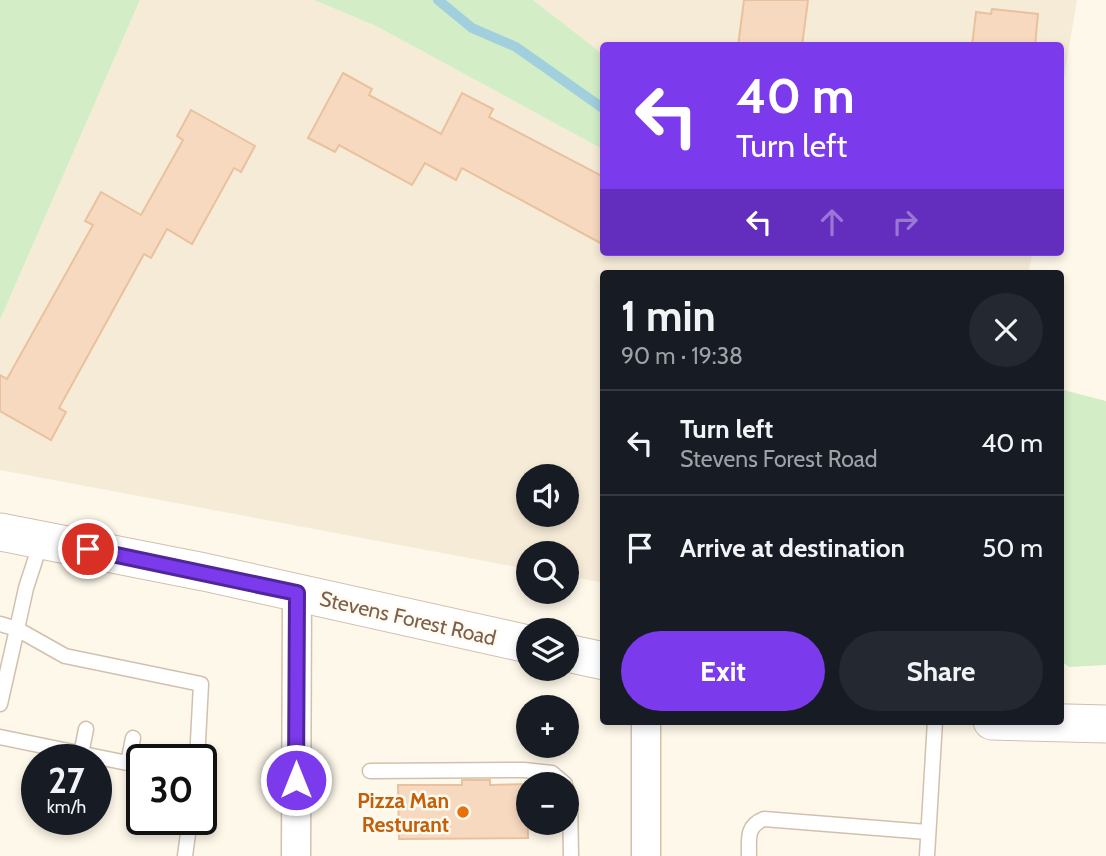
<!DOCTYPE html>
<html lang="en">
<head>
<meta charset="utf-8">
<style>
  body { margin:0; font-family:Cabin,sans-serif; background:#242831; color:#f1f3f6; height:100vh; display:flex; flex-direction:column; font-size:26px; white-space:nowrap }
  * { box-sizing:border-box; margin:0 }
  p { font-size:23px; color:#9ea1a6 }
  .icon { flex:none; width:38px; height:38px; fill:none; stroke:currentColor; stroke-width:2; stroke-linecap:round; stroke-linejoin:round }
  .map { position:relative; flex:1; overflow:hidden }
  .side { position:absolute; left:600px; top:270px; width:464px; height:455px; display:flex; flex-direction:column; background:#171b24; border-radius:7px; box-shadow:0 4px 10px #0003 }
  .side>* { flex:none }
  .guide { position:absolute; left:600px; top:42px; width:464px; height:214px; border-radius:7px; box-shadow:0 4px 10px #0003; background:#7c3aed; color:#fff; overflow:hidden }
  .controls { position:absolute; left:516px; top:464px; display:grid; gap:14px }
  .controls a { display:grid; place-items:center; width:63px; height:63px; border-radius:50%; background:#171b24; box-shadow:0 4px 10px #0003; font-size:35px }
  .speed { position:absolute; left:21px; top:744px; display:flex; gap:14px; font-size:35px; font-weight:700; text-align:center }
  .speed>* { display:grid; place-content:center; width:91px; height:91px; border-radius:50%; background:#171b24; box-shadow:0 4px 10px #0003; line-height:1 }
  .speed small { font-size:18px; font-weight:400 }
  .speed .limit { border:4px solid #111; border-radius:10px; background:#fff; color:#111 }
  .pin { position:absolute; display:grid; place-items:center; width:60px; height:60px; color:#fff; margin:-30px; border:4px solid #fff; border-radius:50%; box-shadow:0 2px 7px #0007 }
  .me { position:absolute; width:77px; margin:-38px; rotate:0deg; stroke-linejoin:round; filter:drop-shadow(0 0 5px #0008) }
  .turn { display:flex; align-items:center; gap:24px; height:147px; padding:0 21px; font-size:32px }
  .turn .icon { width:91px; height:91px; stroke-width:2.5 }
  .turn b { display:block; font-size:49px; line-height:60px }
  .lanes { display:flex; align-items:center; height:66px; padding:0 21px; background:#0003; justify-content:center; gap:35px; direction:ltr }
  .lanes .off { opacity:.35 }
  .round { display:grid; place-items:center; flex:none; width:74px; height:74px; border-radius:37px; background:#242831 }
  .summary { display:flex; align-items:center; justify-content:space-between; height:119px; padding:0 21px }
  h1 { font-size:42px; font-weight:700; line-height:52px }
  .action { display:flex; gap:14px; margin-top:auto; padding:14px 21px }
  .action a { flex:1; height:80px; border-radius:42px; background:#7c3aed; color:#fff; font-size:28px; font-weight:700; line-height:80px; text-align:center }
  .action a+a { background:#242831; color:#f1f3f6 }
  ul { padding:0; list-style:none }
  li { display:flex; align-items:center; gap:21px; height:105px; padding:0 21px; border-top:2px solid #363941 }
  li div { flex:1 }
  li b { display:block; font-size:26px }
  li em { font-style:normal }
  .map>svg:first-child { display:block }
</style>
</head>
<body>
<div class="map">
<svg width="1106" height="856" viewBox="0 0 1106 856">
  <rect width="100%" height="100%" fill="#fef8ea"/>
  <g fill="#f6ebd7" fill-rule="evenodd">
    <path d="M140,0H314L378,27L604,150V252H1033L1028,273H604V583L567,576V553H528V569L0,470V320ZM528,476H567V514H528Z"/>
    <polygon points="533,0 1077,0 1061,95 1060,46 604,46 604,55"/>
  </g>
  <g fill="#d3eec6">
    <polygon points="0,0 140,0 0,320"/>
    <polygon points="314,0 533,0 604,55 604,150 378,27"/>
    <polygon points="1060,389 1106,401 1106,665 1069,667 1061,661"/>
  </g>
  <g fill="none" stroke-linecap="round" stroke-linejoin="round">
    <polyline stroke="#a1cfdd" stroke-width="10" points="438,0 472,28 516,47 604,109"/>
  </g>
  <g fill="#f6d9bf" stroke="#eac19e" stroke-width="2">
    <polygon points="744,0 808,0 802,46 738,46"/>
    <polygon points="992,9 1038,14 1035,46 972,46 976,12 991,14"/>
    <polygon points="343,73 372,89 369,95 441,134 462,93 493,109 489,117 604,177 604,245 462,168 456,180 425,163 412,185 339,145 335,152 308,138"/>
    <polygon points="191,110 255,146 241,172 234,168 192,244 167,229 151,258 144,254 59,408 66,412 51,440 0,411 0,375 7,379 93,225 85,221 101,192 141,215 183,140 177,136"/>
    <polygon points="462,780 490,780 490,785 527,784 528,838 399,839 398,785 462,785"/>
  </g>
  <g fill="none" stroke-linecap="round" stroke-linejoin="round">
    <defs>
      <g id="service">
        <polyline points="41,542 26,588 17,629 65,656 201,684 197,760"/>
        <polyline points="0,624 17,629 0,704"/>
        <polyline points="0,737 142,766"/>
        <polyline points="81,754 86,729"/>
        <polyline points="128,763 133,738"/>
        <polyline points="370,771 524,770 552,773 565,784"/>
        <polyline points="567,790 570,800 571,856"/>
        <polyline points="185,856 190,819"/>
        <path d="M749,856C749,839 746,826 764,819L927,832"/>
        <polyline points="927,856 935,721"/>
      </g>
      <g id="minor">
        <polyline points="296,856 297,593"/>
        <polyline points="646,856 646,721"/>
      </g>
      <g id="tertiary">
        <polyline points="0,532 204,572 528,644"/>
        <polyline points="567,653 604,661"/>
        <polyline points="992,721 1106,724"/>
      </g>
    </defs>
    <use href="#service" stroke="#d2c0ad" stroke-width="17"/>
    <use href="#minor" stroke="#d2c0ad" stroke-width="31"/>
    <use href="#tertiary" stroke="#d2c0ad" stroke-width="39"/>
    <use href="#service" stroke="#fff" stroke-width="14"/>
    <use href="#minor" stroke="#fff" stroke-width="28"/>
    <use href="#tertiary" stroke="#fff" stroke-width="37"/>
  </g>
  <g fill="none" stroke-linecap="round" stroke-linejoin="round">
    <defs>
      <polyline id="route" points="88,549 297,593 296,780"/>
    </defs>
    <use href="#route" stroke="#51269a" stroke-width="18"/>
    <use href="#route" stroke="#7c3aed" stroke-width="12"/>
  </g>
  <circle fill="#e8710a" stroke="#fffbf2" stroke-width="2.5" cx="463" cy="812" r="7"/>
  <g text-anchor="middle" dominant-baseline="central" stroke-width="5" stroke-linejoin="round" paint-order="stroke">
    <g font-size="21" fill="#7c604a" stroke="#fffbf2">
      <text transform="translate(408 618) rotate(13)">Stevens Forest Road</text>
    </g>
    <g font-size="21" font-weight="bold" fill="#c56008" stroke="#fffbf2" text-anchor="end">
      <text x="449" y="800">Pizza Man<tspan x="449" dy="24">Resturant</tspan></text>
    </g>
  </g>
</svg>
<div class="controls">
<a><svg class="icon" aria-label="sound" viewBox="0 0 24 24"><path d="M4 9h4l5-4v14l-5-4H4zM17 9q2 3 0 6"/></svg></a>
<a><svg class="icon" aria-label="search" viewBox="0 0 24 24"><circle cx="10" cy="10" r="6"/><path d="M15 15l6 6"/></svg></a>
<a><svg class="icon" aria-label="layers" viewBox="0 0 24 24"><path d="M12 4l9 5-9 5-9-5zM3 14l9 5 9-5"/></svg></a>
<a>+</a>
<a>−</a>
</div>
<div class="speed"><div>27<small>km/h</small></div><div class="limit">30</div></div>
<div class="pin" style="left:88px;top:549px;background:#d93025"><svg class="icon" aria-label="arrive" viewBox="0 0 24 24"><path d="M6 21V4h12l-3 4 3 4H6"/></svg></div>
<svg class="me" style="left:296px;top:780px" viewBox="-20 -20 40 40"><circle r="17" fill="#7c3aed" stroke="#fff" stroke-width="3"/><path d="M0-11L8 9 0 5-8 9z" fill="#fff"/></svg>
<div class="guide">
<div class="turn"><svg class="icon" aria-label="left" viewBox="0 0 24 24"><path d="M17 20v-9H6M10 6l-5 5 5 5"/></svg><div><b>40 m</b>Turn left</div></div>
<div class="lanes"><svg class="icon" aria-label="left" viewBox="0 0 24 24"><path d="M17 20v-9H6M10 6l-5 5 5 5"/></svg><svg class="icon off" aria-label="ahead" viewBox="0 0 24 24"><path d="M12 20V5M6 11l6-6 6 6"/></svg><svg class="icon off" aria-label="right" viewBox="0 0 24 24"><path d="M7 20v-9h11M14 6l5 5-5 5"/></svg></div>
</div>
<section class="side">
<div class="summary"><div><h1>1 min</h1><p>90 m · 19:38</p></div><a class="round"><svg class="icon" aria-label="close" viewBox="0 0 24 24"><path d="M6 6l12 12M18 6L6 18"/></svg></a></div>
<ul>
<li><svg class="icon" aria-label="left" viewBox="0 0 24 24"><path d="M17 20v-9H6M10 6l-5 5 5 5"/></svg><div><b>Turn left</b><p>Stevens Forest Road</p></div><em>40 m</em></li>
<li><svg class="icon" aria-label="arrive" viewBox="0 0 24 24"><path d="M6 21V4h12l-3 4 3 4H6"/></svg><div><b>Arrive at destination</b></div><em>50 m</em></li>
</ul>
<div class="action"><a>Exit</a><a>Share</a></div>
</section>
</div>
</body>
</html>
